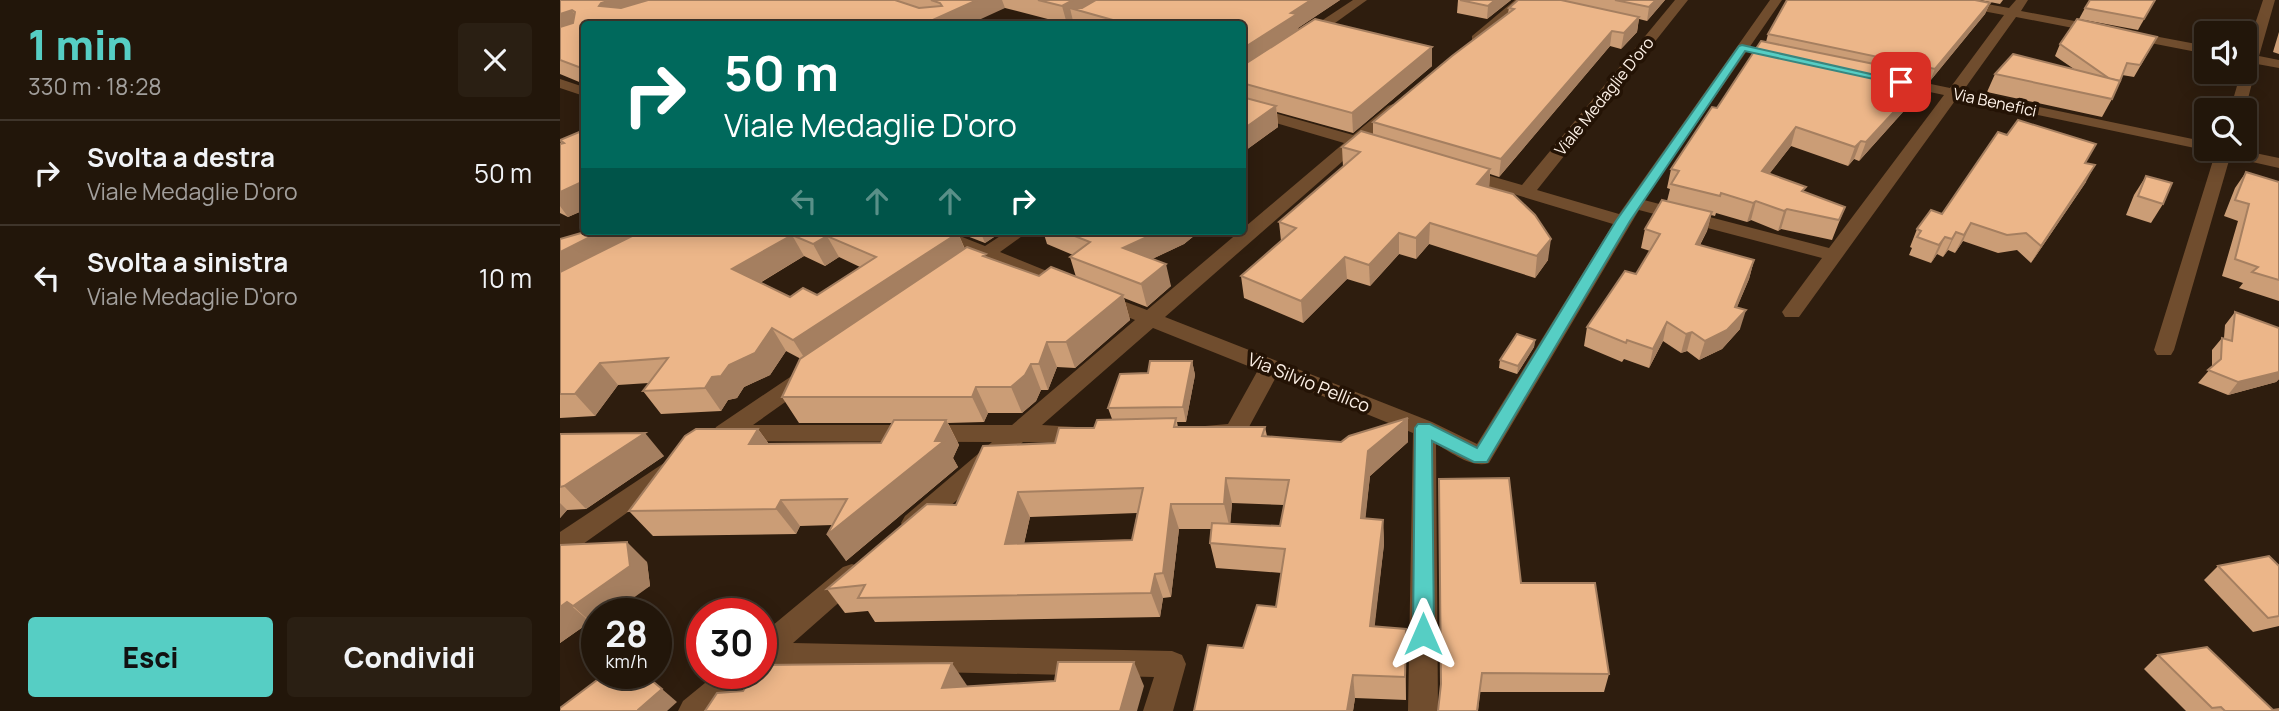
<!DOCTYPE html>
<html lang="it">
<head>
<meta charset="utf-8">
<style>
  body { margin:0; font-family:Manrope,sans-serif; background:#2a1f13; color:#f1f3f6; height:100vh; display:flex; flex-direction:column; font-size:26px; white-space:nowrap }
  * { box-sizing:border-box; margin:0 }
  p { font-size:23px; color:#a29f9c }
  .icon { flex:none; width:38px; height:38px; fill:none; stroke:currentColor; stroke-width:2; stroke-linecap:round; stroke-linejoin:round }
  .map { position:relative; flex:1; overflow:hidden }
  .sheet { display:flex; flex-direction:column; background:#22160a; width:560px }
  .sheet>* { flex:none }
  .guide { position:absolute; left:21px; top:21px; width:665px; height:214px; border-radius:7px; box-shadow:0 4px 18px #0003,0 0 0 2px #3f352b; background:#00695c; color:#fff; overflow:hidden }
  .buttons { position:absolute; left:1634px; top:21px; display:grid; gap:14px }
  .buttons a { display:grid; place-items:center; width:63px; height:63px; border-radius:7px; background:#22160a; box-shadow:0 4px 18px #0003,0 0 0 2px #3f352b; font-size:35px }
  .speed { position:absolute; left:21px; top:598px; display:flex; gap:14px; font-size:35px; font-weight:700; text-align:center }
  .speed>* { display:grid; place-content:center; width:91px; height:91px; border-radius:50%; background:#22160a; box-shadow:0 4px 18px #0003,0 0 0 2px #3f352b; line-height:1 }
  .speed small { font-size:18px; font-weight:400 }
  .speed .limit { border:10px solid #d22; background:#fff; color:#111 }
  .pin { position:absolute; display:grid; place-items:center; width:60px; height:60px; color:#fff; margin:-30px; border-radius:14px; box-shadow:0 4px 10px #0006 }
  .me { position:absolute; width:77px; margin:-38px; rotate:0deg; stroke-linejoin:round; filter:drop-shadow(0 0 5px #0008) }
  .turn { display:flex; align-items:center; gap:24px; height:147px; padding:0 28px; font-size:32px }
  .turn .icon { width:91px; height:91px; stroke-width:2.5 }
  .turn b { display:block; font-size:49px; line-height:60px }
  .lanes { display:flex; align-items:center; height:66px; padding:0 28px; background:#0003; justify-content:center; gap:35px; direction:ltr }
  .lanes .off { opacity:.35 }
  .round { display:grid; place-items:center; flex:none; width:74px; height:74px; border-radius:7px; background:#2a1f13 }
  .summary { display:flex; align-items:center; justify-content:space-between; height:119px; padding:0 28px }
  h1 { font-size:42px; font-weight:800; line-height:52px; color:#56cec4 }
  .button { display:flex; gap:14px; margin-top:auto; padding:14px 28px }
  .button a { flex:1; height:80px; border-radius:7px; background:#56cec4; color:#111; font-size:28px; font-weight:800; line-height:80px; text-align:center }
  .button a+a { background:#2a1f13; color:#f1f3f6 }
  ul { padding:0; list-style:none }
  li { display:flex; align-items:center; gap:21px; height:105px; padding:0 28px; border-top:2px solid #3f352b }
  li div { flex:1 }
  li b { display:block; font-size:26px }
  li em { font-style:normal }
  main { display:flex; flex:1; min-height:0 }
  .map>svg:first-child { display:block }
</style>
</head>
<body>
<main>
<section class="sheet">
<div class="summary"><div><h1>1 min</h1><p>330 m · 18:28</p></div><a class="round"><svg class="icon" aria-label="close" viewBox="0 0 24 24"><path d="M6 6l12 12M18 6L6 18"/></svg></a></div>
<ul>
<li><svg class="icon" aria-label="right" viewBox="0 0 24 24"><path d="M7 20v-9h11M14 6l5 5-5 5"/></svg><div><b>Svolta a destra</b><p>Viale Medaglie D'oro</p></div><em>50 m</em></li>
<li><svg class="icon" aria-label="left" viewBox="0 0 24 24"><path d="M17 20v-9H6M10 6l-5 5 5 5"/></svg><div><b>Svolta a sinistra</b><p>Viale Medaglie D'oro</p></div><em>10 m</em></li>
</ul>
<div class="button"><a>Esci</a><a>Condividi</a></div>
</section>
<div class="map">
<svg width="1719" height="711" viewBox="0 0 1719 711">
  <rect width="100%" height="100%" fill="#2e1d0e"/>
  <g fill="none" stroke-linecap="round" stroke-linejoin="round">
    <g fill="#704d2e" fill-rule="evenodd">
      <polygon points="793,0 807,0 750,41 740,41 740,35"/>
      <polygon points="955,0 969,0 922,42 912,42 912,36"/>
      <path d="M1115,0H1128L977,190L1059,214L1210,0H1222L1084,200L1269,248L1384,95L1332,84L1330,81L1332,78L1337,77L1390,88L1444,15L1385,4L1379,0H1405L1449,8L1456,0H1468L1461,11L1647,46V54L1456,17L1403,91L1647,142V149H1676L1719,158V168L1670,157L1614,350L1611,355H1597L1594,350L1655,154L1649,151L1397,98L1239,317H1225L1222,312L1262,258L1079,210L929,463C912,469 891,452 876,444L878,711H848L853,433L716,377L683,438L675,440L645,438L642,432L645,426L668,424L698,370L593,328L482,425L534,428L537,434L534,440L526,443L463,442L363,530L354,533L345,530L341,523L345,516L432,442L164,441L156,439L153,433L156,427L239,371L247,368L255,371L258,376L255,381L193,425H452L575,320L533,303L530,299L533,295H547L587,310L784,143L682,113V104L793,135L828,106L833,104L841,109L807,140L813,144L811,147H799L605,317L872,422L917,444L1053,224L897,177L895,173L903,168L962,185Z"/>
      <polygon points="1703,0 1715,0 1699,56 1719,60 1719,68 1697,64 1685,110 1670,110 1681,72 1685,72 1685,54"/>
      <polygon points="0,79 24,87 24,96 0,88"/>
      <polygon points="362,231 387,231 425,246 448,231 469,231 440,252 514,282 517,286 514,290 507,292 428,261 418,265 411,263 409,259 412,254 365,235"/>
      <polygon points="112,460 120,463 124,469 120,475 9,554 0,557 0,532 104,463"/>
      <polygon points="292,564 301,567 305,575 301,583 233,643 612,651 622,655 626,664 613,711 583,711 594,677 201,668 201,635 283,567"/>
      <polygon points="156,674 191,674 187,683 155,711 118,711 123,701"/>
    </g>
  </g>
  <g fill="#cb9d76" fill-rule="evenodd">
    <polygon points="0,0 780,0 738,28 739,30 872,47 872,66 793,133 717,112 718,127 682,153 682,24 514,24 513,21 507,24 445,8 24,24 24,84 0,74"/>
    <polygon points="898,0 951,0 927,19 897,13"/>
    <polygon points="958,0 1105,0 1087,21 1079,19 1077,32 1061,49 1050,46 939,177 930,174 929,187 988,260 975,278 869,244 856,259 839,254 810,286 787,279 743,323 684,298 681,276 721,241 719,222 783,167 782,147 813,135 813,122 948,13 949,8"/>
    <polygon points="1420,0 1443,0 1440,4"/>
    <polygon points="1595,0 1578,30 1519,19 1525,8"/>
    <polygon points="1430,3 1425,14 1370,81 1365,80 1360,93 1299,161 1294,159 1288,166 1231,146 1209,174 1244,192 1285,207 1272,240 1221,229 1218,231 1191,220 1187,222 1156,213 1155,216 1151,215 1147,231 1140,245 1194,260 1189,279 1177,307 1180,329 1162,349 1139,360 1127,351 1121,353 1103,341 1089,368 1064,359 1062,362 1024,346 1027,327 1076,274 1090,251 1081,248 1085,229 1107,201 1110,189 1107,188 1111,169 1157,108 1206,42 1208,34"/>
    <polygon points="1719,32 1719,54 1713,52"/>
    <polygon points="1597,37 1574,77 1562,75 1552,99 1542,117 1427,92 1435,74 1514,69 1495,56 1500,44"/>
    <polygon points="24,130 24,210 8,217 0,213 0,144 1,144 0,140"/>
    <polygon points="1525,163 1526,182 1471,263 1457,250 1438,253 1403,241 1395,253 1388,250 1383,257 1377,254 1371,263 1349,255 1352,248 1350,247 1357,229"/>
    <polygon points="1686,172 1719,182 1719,301 1679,288 1683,283 1662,276 1678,221 1664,216 1675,188"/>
    <polygon points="1586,176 1603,204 1591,223 1566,215 1574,195"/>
    <path d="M69,231L72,236L398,233L405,249L427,257L479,276L516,277L510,257L513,255L487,244L483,231H640L624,244L592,259L611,286L587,307L564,298L570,320L515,368L497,367L488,390H481L476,401L462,413H428L424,422L388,423L399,445L393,458L398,467L286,561L273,525L240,526L236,534L93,536L69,511L198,429L209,444L321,443L332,423H239L222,397L241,359L226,351L210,375L184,387L177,398L168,400L161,411L101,414L83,391L89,383L58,385L35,416L0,418V239ZM244,256L265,266L279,257L300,267L257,295L230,297L200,283Z"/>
    <polygon points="394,231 443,231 425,243"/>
    <polygon points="1675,312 1719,328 1719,379 1716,382 1668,395 1638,383 1652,367 1652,350 1662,338 1664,338 1665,325"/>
    <polygon points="975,340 974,347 957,374 939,368 940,360"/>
    <path d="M632,361L635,375L626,422H617L618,427H705L707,436L781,442L848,418V442L810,476L805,518L823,520L824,544L814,627L846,652V700L795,698L793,711H634L716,607L722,573L656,568L650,543L651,529H619L611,597L603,598L600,617L315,622L308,611L285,613L267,589L495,443L534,428L552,419L548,408L588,373ZM672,503L724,505L720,526L670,524ZM577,513L572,540L464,544L470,517Z"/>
    <polygon points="0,418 0,434 104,456 26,509 7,510 0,518"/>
    <polygon points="879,479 961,583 1049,674 1044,692 920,692 918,711 878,711 881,690"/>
    <polygon points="0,545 87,562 90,586 37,614 37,624 35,626 30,622 0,643"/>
    <polygon points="1658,566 1719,566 1719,626 1693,632 1644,580"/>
    <polygon points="1598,655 1713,710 1719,711 1626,711 1584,669"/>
  </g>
  <g fill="#a57f60">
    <polygon points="51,0 119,0 52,22 39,6 41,3"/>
    <polygon points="417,0 442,0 445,8 410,24 364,24"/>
    <polygon points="513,0 549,0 527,13 510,8 513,21 507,24 502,6"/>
    <polygon points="751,0 780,0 738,28 739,33 682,71 682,49 731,13"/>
    <polygon points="935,0 951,0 927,19 928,6"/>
    <polygon points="1096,0 1105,0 1087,21 1089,7"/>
    <polygon points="1430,3 1425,14 1370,81 1375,69"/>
    <polygon points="12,10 23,29 0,36 0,14"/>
    <polygon points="1079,17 1077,32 1061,49 1064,33"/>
    <polygon points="1052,31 1050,46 939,177 941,159"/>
    <polygon points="872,47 872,66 793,133 792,113"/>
    <polygon points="1368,75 1360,93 1299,161 1306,142"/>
    <polygon points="716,106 718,127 682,153 682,130"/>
    <polygon points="1236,127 1231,146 1196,191 1202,171"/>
    <polygon points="1301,141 1294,159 1288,166 1295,147"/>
    <polygon points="1535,165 1526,182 1471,263 1481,246"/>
    <polygon points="930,169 929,190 917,184"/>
    <polygon points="24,181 24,210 8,217 0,206 0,192"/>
    <polygon points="1196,201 1191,220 1187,222 1193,203"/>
    <polygon points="1227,209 1221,229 1218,231 1224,211"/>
    <polygon points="1152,212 1147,231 1131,262 1136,244"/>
    <polygon points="870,223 869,244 856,259 856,238"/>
    <polygon points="1411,223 1403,241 1395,253 1404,235"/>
    <polygon points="42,231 69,231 77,243 0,283 0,252"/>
    <polygon points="420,231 443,231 425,243"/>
    <polygon points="600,231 640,231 624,244 569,270 563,248"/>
    <polygon points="1396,232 1388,250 1383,257 1392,239"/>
    <polygon points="398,233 407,255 247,362 233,340"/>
    <polygon points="839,233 839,254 810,286 809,265"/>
    <polygon points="232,235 244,256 186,291 172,269"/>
    <polygon points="267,236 279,257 265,266 253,244"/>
    <polygon points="1385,237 1377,254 1371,263 1379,245"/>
    <polygon points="991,239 988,260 975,278 977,256"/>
    <polygon points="785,257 787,279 743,323 741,301"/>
    <polygon points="1194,260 1189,279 1169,326 1175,307"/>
    <polygon points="606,264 611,286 587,307 581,284"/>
    <polygon points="563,295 570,320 515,368 506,342"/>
    <polygon points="1186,310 1180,329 1162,349 1139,360 1145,341"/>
    <polygon points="1107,322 1103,341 1089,368 1093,349"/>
    <polygon points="212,328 226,351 210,375 184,387 177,398 168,400 161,411 145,388 152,377"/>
    <polygon points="1132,332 1127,351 1121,353 1126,334"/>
    <polygon points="975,340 974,347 957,374 958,366"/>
    <polygon points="487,342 497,367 488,390 479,364"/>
    <polygon points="632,361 635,375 626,422 623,407"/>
    <polygon points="40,363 58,385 35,416 15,394"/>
    <polygon points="471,364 481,390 476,401 462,413 451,387"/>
    <polygon points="1719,372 1719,379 1716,382 1668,395 1678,382"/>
    <polygon points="416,387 428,413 424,422 412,397"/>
    <polygon points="848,418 848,442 810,476 803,542 801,518 808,451"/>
    <polygon points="386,420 399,445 393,458 398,467 286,561 267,535 375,441"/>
    <polygon points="198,429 216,454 189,444"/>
    <polygon points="85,433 104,456 26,509 4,486"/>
    <polygon points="666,478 672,503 670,529 664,504"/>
    <polygon points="458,492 470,517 458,569 445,544"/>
    <polygon points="221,500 240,526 236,534 216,509"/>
    <polygon points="0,503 7,510 0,518"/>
    <polygon points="611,504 619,529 611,597 603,573"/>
    <polygon points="823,520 824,544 812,650 810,626"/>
    <polygon points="67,542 87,562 90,586 51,614 37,614 37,624 35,626 13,606"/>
    <polygon points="595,574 603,598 600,617 591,593"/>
    <polygon points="7,602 30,622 0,643 0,607"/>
    <polygon points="846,629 846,700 845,677"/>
    <polygon points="574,662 584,686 577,711 560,711"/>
    <polygon points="392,663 408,687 382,688"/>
    <polygon points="793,675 795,698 793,711 787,711"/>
    <polygon points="102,689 117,702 107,711 78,711 78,710"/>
  </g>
  <g fill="#ecb689" stroke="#a57f60" stroke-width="2" fill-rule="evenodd">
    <polygon points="0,0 51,0 41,3 39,6 61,8 88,0 335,0 359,8 382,6 380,3 371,0 417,0 364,24 24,24 24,69 0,60 0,27 13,23 15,12 12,10 0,14"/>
    <polygon points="478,0 513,0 502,6"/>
    <polygon points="536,0 751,0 731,13 737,14 682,49 682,24 567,24 510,8 522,8"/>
    <polygon points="900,0 935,0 928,6"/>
    <polygon points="958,0 1001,0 1079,17 1064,33 1052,31 941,159 813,122 892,56 954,9 949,8"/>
    <polygon points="1055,0 1096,0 1089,7"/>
    <polygon points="1227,0 1415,0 1430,3 1375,69 1208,34"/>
    <polygon points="1530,0 1595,0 1584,19 1525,8"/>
    <polygon points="755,19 872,47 792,113 682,83 682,66"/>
    <polygon points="1517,19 1597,37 1580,65 1567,63 1560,81 1550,79 1500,44"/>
    <polygon points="1201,41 1368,75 1306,142 1301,141 1295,147 1236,127 1202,171 1246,187 1242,191 1285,207 1279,220 1227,209 1224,211 1196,201 1193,203 1161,193 1160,196 1111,184 1119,171 1111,169 1152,107 1157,108"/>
    <polygon points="1453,54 1560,81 1552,99 1435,74"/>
    <polygon points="682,97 716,106 682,130"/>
    <polygon points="1458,120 1536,144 1525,163 1535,165 1481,246 1466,233 1447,235 1411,223 1404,235 1396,232 1392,239 1385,237 1379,245 1357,237 1361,231 1357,229 1371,210 1382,214 1438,132 1447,135"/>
    <polygon points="24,130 24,181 0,192 0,144 4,143 0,140"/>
    <polygon points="801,131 930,169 917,184 953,194 975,215 991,239 977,256 870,223 856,238 839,233 809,265 785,257 741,301 681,276 736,228 719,222 800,152 782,147"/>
    <polygon points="1686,172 1719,182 1719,280 1692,272 1698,267 1675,259 1689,204 1675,200"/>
    <polygon points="1586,176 1612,183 1603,204 1578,196"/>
    <polygon points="1102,200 1152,212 1136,244 1194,260 1175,307 1186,310 1167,330 1145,341 1132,332 1126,334 1107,322 1093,349 1067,340 1066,343 1027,327 1065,271 1076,274 1100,234 1085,229"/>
    <polygon points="28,231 42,231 0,252 0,239"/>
    <path d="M82,231H394L398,233L233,340L212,328L195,353L169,365L161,376L152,377L145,388L83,391L108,358L40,363L15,394H0V272ZM232,235L253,244L267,236L316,257L257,295L243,288L230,297L172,269Z"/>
    <polygon points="502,231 600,231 563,248 606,264 581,284 510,257 530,242"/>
    <polygon points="407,247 426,254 423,256 479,276 491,267 563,295 506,342 487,342 479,364 471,364 465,375 451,387 416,387 412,397 222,397 240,359"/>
    <polygon points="1675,312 1719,328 1719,372 1678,382 1648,370 1661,359 1662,338 1672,341"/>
    <polygon points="957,334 975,340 958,366 940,360"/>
    <polygon points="590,361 632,361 623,407 548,408 560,374 588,373"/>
    <path d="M616,418L614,427H705L702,436L781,442L789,436L848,418L808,451L801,518L823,520L810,626L846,629L845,677L793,675L787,711H634L648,645L683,648L697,605L716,607L725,549L650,543L652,523L720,526L729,480L666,478L664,504H611L603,573L595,574L591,593L298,598L305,585L267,589L367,504L396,505L423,446L495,443L499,428H534L537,420ZM583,488L572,540L445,544L458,492Z"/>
    <polygon points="334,420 386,420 375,441 384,441 267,535 287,499 221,500 216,509 69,511 125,436 136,429 198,429 189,444 321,443"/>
    <polygon points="85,433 4,486 0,487 0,434"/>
    <polygon points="949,478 961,583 1035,583 1049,674 922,673 917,711 878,711 881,684 879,479"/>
    <polygon points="67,542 70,566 13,606 7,602 0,607 0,545"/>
    <polygon points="1709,556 1719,566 1719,616 1708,618 1658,566"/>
    <polygon points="1647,647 1713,710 1719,709 1719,711 1665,711 1661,707 1652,708 1598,655"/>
    <polygon points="498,662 574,662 560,711 145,711 157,693 183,691 194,674 201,674 201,665 392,663 382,688 495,681"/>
    <polygon points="45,674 84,674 102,689 78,710 78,711 0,711 0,708"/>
  </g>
  <polygon fill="#56cec4" stroke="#38867f" stroke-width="2" points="1182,45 1346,82 1341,85 1185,51 1070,221 927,462 914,462 872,441 874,634 871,641 863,643 856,641 853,634 855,428 858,424 870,424 917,448 1056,221 1179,46"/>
  <g text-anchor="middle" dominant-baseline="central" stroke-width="7" stroke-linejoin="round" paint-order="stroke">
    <g font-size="16" fill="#fdf1e7" stroke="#241305">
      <text transform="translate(1044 96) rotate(-51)">Viale Medaglie D'oro</text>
      <text transform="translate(1435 102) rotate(12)">Via Benefici</text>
    </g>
    <g font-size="18" fill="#fdf1e7" stroke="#241305">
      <text transform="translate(749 382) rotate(22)">Via Silvio Pellico</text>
    </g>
  </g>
</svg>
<div class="buttons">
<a><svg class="icon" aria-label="sound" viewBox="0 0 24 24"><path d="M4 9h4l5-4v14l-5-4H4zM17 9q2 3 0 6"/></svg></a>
<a><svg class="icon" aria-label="search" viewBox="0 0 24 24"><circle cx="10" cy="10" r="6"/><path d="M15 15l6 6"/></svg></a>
</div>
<div class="speed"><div>28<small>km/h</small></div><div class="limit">30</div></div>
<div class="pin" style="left:1341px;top:82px;background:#d93025"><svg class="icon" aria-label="arrive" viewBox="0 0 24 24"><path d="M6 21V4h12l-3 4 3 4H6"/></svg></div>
<svg class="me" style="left:863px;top:634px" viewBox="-20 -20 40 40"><path d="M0-17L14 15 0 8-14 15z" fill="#56cec4" stroke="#fff" stroke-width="4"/></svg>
<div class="guide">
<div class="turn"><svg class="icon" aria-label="right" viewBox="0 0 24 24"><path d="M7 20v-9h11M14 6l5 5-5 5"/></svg><div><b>50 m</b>Viale Medaglie D'oro</div></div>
<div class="lanes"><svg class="icon off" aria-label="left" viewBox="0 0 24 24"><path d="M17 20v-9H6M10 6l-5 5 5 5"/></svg><svg class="icon off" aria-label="ahead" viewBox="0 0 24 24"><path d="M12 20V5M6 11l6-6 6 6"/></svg><svg class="icon off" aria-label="ahead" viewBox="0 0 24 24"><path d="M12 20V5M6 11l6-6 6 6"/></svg><svg class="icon" aria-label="right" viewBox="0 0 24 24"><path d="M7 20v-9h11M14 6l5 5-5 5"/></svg></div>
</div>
</div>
</main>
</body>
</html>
